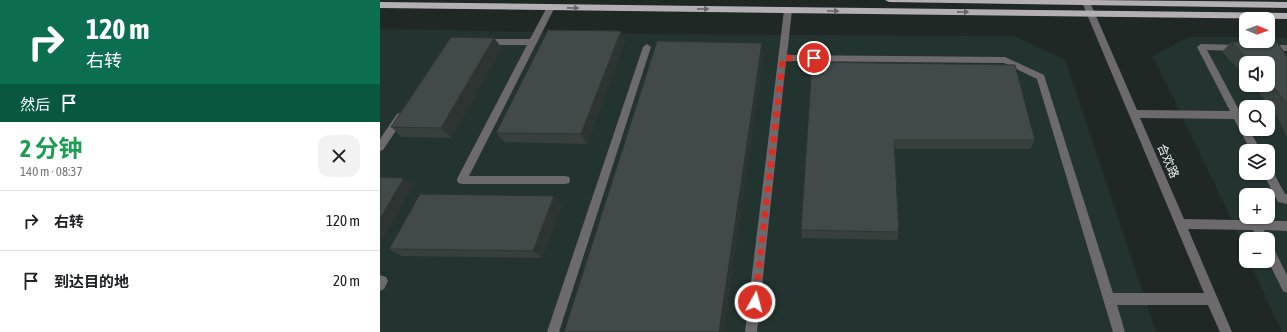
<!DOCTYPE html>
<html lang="zh">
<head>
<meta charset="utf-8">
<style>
  body { margin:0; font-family:"Asap Condensed","Noto Sans SC",sans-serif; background:#f2f2f2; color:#202124; height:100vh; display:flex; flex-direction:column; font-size:15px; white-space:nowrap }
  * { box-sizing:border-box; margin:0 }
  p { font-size:13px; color:#757577 }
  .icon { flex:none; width:22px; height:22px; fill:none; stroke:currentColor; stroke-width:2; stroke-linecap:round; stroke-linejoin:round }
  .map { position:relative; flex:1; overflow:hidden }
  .panel { display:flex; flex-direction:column; background:#fff; width:380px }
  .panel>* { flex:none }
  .banner { background:#0b6e4f; color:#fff; overflow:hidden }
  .needle { width:26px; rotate:91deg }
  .controls { position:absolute; left:859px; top:12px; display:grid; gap:8px }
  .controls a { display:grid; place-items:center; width:36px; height:36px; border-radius:8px; background:#fff; box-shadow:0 1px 3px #0004; font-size:20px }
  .pin { position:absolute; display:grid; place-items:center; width:34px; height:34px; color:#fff; margin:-17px; border:2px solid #fff; border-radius:50%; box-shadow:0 1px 4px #0007 }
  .me { position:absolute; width:44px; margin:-22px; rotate:7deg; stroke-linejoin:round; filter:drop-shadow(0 0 3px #0008) }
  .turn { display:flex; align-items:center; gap:14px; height:84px; padding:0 20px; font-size:18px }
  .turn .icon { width:52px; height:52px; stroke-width:2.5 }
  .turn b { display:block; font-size:28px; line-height:34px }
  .then { display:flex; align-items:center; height:38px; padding:0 20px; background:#0003; gap:8px; font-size:15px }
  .round { display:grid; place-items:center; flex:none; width:42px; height:42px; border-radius:12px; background:#f2f2f2 }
  .overview { display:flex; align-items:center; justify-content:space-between; height:68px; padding:0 20px }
  h1 { font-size:24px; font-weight:700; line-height:30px; color:#1e9e55 }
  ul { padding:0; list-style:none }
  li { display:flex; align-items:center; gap:12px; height:60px; padding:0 20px; border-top:1px solid #e0e0e0 }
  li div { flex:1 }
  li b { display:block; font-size:15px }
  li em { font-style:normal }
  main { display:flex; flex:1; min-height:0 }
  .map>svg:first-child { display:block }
</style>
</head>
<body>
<main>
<section class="panel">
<div class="banner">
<div class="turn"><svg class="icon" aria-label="right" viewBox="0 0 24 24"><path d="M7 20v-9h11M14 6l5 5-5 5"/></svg><div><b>120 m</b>右转</div></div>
<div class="then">然后<svg class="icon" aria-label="arrive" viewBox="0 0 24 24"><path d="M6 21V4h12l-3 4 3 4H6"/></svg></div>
</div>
<div class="overview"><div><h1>2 分钟</h1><p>140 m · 08:37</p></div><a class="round"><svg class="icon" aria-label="close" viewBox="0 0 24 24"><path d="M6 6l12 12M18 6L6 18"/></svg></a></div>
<ul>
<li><svg class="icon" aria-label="right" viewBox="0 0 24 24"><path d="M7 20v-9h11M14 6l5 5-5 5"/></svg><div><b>右转</b></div><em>120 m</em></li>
<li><svg class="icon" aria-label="arrive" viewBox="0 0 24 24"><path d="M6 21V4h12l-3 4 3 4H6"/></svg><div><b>到达目的地</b></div><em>20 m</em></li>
</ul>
</section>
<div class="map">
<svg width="907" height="332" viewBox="0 0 907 332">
  <rect width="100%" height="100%" fill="#202826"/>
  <g fill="#233330" fill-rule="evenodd">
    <polygon points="0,29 257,34 634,36 685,60 776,332 0,332"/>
    <path d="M809,37H866V41H888V38H907V332H902L869,261H888V239H866V253L848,212L773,56ZM866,63H888V85H866ZM866,107H888V129H866ZM866,151H888V173H866ZM866,195H888V217H866Z"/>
  </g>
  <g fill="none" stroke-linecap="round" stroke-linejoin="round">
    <g fill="#6d6a6d" fill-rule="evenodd">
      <polygon points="701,0 709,0 757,110 850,111 817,47 821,44 859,45 863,48 859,51 827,50 866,123 866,129 869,129 881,151 871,151 854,119 760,118 804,219 907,221 907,231 884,230 888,239 888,240 877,239 873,230 808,229 852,332 840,332 828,305 737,305 745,332 733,332 657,79 624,63 406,61 377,332 365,332 404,10 408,7 412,10 407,55 625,57 664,75 733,293 824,293"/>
      <polygon points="171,4 175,7 89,176 185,176 189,177 190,180 189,183 185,184 82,184 78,183 77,180 78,177 147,45 105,45 101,42 105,39 150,39 167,7"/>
      <polygon points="267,44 271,47 179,332 167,332 263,47"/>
      <polygon points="889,45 907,45 907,51 886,50 885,48 886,46"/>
      <polygon points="20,113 25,117 3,150 0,151 0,139 17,114"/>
      <polygon points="888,169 892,170 905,194 907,194 907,204 898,202 883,173 888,173"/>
      <polygon points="888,244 892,245 907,275 907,293 903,291 888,261"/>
      <polygon points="0,275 6,277 8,281 4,289 0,291"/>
    </g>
    <g fill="#b4afb5" fill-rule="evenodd">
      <polygon points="505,0 709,0 907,2 907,8 509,2"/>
      <polygon points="0,2 907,13 907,19 0,8"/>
    </g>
  </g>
  <g fill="#38403e">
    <polygon points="241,31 245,42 207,144 124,142 116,133"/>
    <polygon points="114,38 122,48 71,138 22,137 11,127"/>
    <polygon points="851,42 907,57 907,138 897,116 873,85 888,85 888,63 866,63 866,77 842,52"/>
    <polygon points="432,62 655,140 650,149 514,149 519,232 517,240 422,238 421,230"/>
    <polygon points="182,204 162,258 22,256 9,249"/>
  </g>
  <g fill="#2e3432">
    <polygon points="241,31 245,42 207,144 201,134"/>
    <polygon points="114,38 122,48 71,138 61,128"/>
    <polygon points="382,43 384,53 344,332 339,332"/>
    <polygon points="24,178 34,185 0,244 0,219"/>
    <polygon points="174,196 182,204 162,258 153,251"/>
  </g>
  <g fill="#414a48" stroke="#2e3432">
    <polygon points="168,30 241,31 201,134 116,133"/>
    <polygon points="71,37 114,38 61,128 11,127"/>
    <polygon points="277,41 382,43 339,332 184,332"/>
    <polygon points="851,42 897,42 907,57 907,104 888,80 888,63 872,63"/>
    <polygon points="432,62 635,65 655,140 514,140 519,232 421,230"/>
    <polygon points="0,177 24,178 0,219"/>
    <polygon points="40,194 174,196 153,251 9,249"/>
  </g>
  <defs><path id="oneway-solid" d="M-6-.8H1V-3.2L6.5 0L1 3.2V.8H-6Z"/></defs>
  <g fill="#636566">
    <use href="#oneway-solid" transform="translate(193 8) rotate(1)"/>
    <use href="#oneway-solid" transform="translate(323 9) rotate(1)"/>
    <use href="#oneway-solid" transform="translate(453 11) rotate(1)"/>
    <use href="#oneway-solid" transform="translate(583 12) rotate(1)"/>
  </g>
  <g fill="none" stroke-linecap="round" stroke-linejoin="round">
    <polyline stroke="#d93025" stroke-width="7" stroke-dasharray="0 12.6" points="375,302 403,58 434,58"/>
  </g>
  <g text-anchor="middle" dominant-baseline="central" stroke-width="3" stroke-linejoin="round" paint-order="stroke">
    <g font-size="12" fill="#edf3f2" stroke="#202826">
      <text transform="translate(788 161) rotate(67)">合欢路</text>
    </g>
  </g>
</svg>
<div class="controls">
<a><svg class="needle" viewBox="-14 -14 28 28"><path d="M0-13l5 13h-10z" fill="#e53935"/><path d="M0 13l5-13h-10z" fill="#757577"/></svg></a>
<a><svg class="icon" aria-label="sound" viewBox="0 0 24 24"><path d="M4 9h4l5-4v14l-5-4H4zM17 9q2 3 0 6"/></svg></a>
<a><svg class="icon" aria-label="search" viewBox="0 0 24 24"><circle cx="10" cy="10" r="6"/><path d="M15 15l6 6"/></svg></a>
<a><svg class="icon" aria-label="layers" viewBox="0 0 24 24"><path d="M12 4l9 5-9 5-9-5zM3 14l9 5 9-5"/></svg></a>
<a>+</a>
<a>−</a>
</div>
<div class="pin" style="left:434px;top:58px;background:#d93025"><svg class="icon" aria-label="arrive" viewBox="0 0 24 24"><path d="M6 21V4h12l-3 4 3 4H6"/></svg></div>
<svg class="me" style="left:375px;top:302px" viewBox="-20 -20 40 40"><circle r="17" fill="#d93025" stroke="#fff" stroke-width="3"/><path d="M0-11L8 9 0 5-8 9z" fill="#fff"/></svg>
</div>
</main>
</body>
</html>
